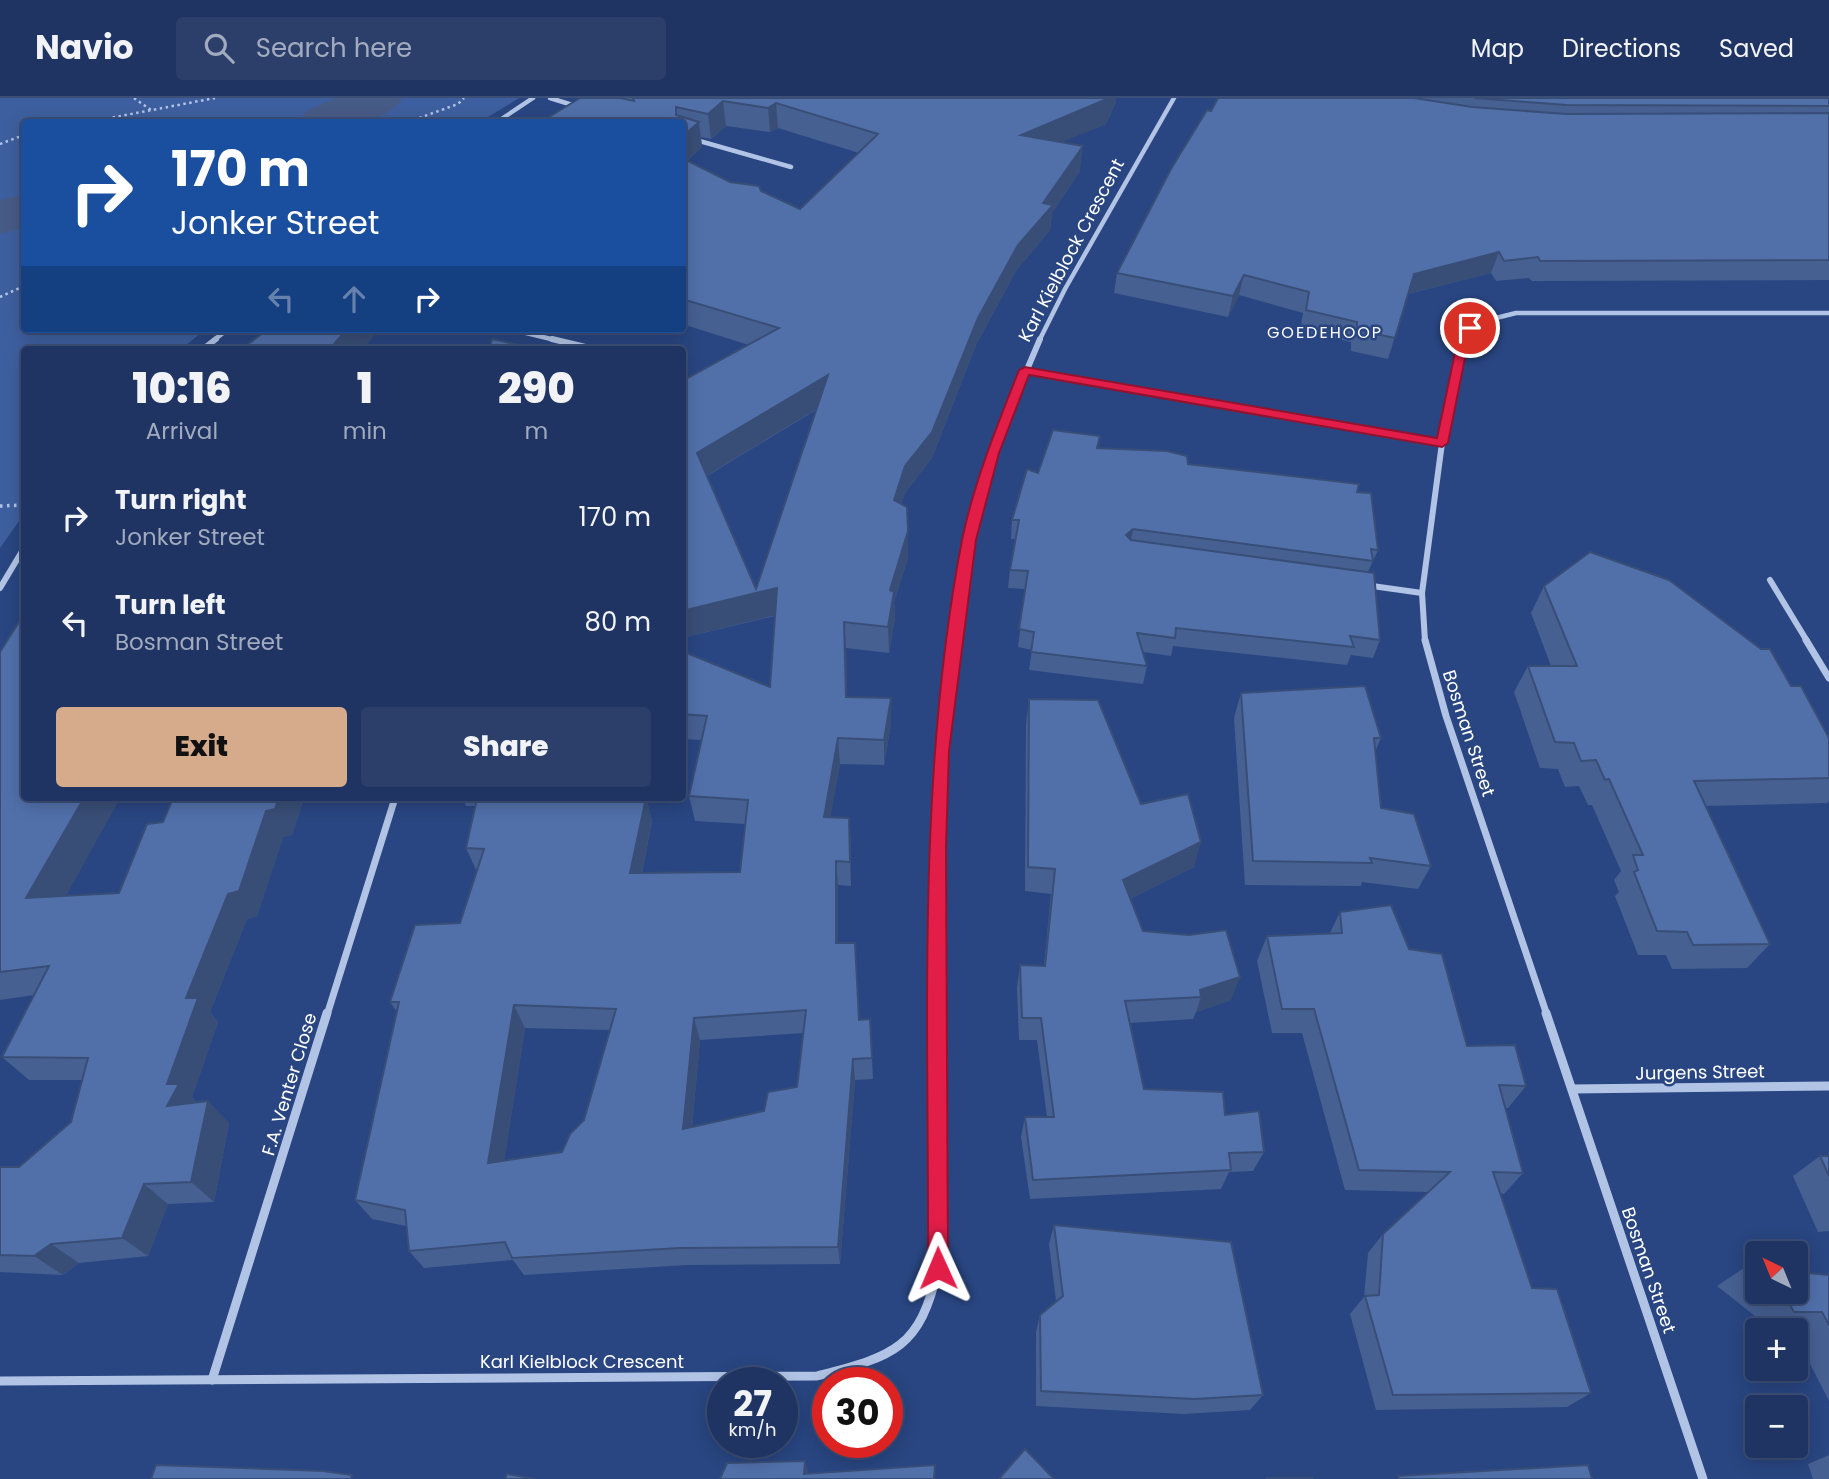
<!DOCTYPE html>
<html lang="en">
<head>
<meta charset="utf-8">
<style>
  body { margin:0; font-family:Poppins,sans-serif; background:#2c3f6b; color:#f1f3f6; height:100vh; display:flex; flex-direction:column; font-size:26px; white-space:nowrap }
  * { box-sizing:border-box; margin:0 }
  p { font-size:23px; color:#a1aabe }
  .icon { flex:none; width:38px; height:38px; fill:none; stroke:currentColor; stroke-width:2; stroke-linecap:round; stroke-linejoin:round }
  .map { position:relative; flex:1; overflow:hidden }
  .side { position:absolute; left:21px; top:248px; width:665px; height:455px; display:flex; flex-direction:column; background:#1f3462; border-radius:7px; box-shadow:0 4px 18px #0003,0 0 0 2px #3c4f77 }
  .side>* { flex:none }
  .guide { position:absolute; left:21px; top:21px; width:665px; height:214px; border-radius:7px; box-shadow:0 4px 18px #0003,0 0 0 2px #3c4f77; background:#1a4fa0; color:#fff; overflow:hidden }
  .needle { width:46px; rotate:317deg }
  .controls { position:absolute; left:1745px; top:1143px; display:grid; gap:14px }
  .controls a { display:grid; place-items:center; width:63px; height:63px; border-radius:7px; background:#1f3462; box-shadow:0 4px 18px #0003,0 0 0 2px #3c4f77; font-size:35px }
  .speed { position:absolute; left:707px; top:1269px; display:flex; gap:14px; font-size:35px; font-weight:700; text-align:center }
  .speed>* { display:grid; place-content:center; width:91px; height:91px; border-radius:50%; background:#1f3462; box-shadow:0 4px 18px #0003,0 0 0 2px #3c4f77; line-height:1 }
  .speed small { font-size:18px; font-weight:400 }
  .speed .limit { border:10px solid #d22; background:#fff; color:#111 }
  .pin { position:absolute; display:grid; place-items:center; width:60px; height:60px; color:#fff; margin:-30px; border:4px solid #fff; border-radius:50%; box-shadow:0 2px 7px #0007 }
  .me { position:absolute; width:77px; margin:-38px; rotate:359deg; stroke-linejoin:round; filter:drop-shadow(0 0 5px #0008) }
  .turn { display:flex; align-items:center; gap:24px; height:147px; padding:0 35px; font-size:32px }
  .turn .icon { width:91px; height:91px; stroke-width:2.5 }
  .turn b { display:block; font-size:49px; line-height:60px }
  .lanes { display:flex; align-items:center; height:66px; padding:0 35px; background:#0003; justify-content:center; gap:35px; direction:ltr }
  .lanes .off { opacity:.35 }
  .eta { display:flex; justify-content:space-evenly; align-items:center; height:119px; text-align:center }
  .eta b { font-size:42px; font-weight:800; line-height:49px }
  .action { display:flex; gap:14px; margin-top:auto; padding:14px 35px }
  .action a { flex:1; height:80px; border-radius:7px; background:#d6ab8b; color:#111; font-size:28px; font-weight:800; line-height:80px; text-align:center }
  .action a+a { background:#2c3f6b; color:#f1f3f6 }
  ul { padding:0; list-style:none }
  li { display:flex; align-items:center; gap:21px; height:105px; padding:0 35px }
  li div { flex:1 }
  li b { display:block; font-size:26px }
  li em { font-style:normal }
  header { display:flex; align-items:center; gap:42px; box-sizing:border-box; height:98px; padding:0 35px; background:#1f3462; border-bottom:2px solid #3c4f77 }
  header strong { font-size:33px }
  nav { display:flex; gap:38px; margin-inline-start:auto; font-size:24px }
  .search { width:490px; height:63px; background:#2c3f6b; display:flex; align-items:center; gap:18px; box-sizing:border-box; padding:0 24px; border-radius:7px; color:#a1aabe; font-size:26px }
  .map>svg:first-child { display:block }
</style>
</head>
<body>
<header>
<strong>Navio</strong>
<div class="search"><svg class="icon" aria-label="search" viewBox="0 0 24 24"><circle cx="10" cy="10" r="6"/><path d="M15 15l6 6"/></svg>Search here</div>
<nav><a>Map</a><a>Directions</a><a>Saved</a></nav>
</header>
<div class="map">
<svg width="1829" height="1381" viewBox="0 0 1829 1381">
  <rect width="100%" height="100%" fill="#294682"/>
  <polygon fill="#3e5f9f" points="0,0 519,0 480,24 24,24 24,231 206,231 180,252 24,252 24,416 0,450"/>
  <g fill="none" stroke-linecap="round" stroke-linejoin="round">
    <g fill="#475b87" fill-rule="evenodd">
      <path d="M336,0H403C381,31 332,27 299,24L306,13Z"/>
      <polygon points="24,97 24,130 0,136 0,102"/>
    </g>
    <g stroke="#b2c4e6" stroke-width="2.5" stroke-dasharray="2.5 3.5" stroke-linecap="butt">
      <polyline points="134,0 151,12"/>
      <polyline points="89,24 215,0"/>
      <polyline points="408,24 458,6 464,0"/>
      <polyline points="0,46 24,37"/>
      <polyline points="0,199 24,188"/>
    </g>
    <polyline stroke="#b2c4e6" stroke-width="3.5" stroke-dasharray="2.5 4.5" stroke-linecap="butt" points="0,408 24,407"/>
    <g stroke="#b2c4e6" stroke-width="4.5">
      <polyline points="550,0 579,9"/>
      <polyline points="497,24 533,0"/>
      <polyline points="682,38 791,69"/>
      <polyline points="510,231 559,243"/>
      <polyline points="213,243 228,231"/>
      <polyline points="1039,243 1065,191 1174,0"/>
      <polyline points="1464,243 1480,224 1516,215 1829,215"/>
    </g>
    <g stroke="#b2c4e6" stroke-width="6">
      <polyline points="552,241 598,252"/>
      <polyline points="202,252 216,241"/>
      <polyline points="1025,272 1442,345"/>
      <polyline points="1770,482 1807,543"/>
      <polyline points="1365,487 1422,495"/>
      <polyline points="0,490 24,450"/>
      <polyline points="956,543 969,442 992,354 1040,241"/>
      <polyline points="1425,543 1422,495 1442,345 1465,241"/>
    </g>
    <g stroke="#b2c4e6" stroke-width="7">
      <polyline points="1425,542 1446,618 1547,917"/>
      <polyline points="1806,542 1829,580"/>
      <polyline points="327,917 395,700"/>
      <polyline points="937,917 937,750 941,653 956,542"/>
    </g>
    <g stroke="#b2c4e6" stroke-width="9">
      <polyline points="1546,915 1703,1381"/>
      <polyline points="1572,991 1829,988"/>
      <polyline points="212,1282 327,915"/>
      <path d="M0,1283L817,1278C893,1258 920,1252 938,1170L937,915"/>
    </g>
  </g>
  <g fill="#466092" fill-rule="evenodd">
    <path d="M580,0H1116V4L1106,26L1061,44L1080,73L1052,115L1050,132L1016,173L976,247L932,360L905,395L901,406L908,460L894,504L895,520L889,555L846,550L847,599L891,600V626L884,667L840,666L830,719L849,720L851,745V788L838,787V845L859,922L870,921L873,981L855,982L840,1166L687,1167L524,1177L513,1162L424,1170L409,1153L406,1128L372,1121L355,1102L397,914L390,904L460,825L477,774L466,750L475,708H466L463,700H646L652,723L642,775L740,774L746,726L695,723L689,698L702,642L682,641V553L770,589L775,518L682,540V283L749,247L682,226V24ZM726,28L770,34L778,30L859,55L800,111L761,93L730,84L687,63L702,49L701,39L711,41ZM816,312L756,491L707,378ZM525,930L610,932L584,1022L562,1054L504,1063ZM804,935L797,989L764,1013L692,1029L700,942Z"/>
    <polygon points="1218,0 1829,0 1829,182 1532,183 1529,180 1496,183 1491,175 1408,196 1388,261 1351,253 1351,244 1300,233 1303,215 1239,197 1228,219 1114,195 1117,175"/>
    <polygon points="1098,350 1357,394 1378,452 1368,474 1380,542 1373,560 1351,557 1347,567 1173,548 1171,558 1143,554 1147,568 1143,586 1029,572 1032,552 1018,549 1025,491 1008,490 1010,472 1015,441 1011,441 1012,422 1038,375"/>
    <polygon points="1544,488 1791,588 1829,640 1829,703 1827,705 1705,708 1770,846 1747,870 1672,871 1666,857 1638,857 1615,798 1619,794 1614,782 1621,773 1592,707 1588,707 1579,688 1565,689 1558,671 1540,670 1514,594 1528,568 1551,568 1531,515"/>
    <polygon points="0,554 24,700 120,700 65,798 119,795 163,724 173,700 304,700 292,737 283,739 257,818 247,821 210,914 218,924 192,999 197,1005 229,1025 214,1104 168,1106 148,1158 79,1165 63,1177 0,1174 0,1069 19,1069 71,1024 82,982 29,982 2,959 34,897 0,902"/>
    <polygon points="1241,595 1381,640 1375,654 1381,710 1431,768 1418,791 1362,784 1361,788 1245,787 1234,620"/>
    <polygon points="1029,601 1141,706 1194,769 1130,801 1143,833 1231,902 1196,914 1193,921 1130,925 1144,991 1225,1017 1264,1054 1253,1073 1229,1074 1221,1091 1030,1101 1021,1039 1025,1019 1047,1019 1037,942 1019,942 1017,890 1020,867 1044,868 1051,796 1025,793 1026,627"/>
    <polygon points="1340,814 1409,851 1467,948 1526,988 1508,1010 1505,1010 1523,1075 1504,1096 1500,1095 1532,1190 1591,1295 1567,1309 1376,1312 1350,1216 1364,1199 1368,1155 1383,1136 1428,1094 1345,1092 1302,935 1272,935 1257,863 1267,838 1330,835"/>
    <polygon points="1820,1058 1829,1058 1829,1133 1818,1134 1793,1078"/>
    <polygon points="1054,1127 1263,1297 1250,1312 1184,1316 1036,1308 1036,1234 1040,1217 1056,1203 1049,1146"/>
    <polygon points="1744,1170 1757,1171 1757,1194 1796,1194 1829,1177 1829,1303 1796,1238 1796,1232 1792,1232 1792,1231 1764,1231 1760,1222 1717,1188"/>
    <polygon points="1829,1357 1829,1381 1813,1381 1808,1366"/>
  </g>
  <g fill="#394e77">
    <polygon points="1109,0 1116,0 1116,4 1106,26 1019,62 1021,37"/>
    <polygon points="723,3 726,28 711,41 708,16"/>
    <polygon points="776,5 778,30 770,34 768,10"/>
    <polygon points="699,24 702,49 682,67 682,39"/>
    <polygon points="1083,48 1080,73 1052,115 1050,132 1016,173 976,247 932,360 905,395 894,428 894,402 905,368 978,220 1018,147 1043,105"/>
    <polygon points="1499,154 1491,175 1407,196 1414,176"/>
    <polygon points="1244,177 1239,197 1228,219 1233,198"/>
    <polygon points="347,231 377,231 378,233 363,252 329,252"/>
    <polygon points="828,277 830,303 701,381 697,355"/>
    <polygon points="1133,431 1130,449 1126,437"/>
    <polygon points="908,433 908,460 894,504 895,520 889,555 888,529 890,492"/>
    <polygon points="777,490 780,516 682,540 682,513"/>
    <polygon points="844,524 846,550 848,625 846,599"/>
    <polygon points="891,600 891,626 884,667 884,642"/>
    <polygon points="838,640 840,666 826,744 824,719"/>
    <polygon points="84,700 120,700 51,825 26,800"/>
    <polygon points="279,700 304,700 292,737 283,739 257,818 247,821 210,914 218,924 192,999 201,1008 167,1008 167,986 186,900 228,796 266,713"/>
    <polygon points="646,700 652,723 637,799 630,775"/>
    <polygon points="849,720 851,745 851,788 850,764"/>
    <polygon points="1201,744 1194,769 1118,807 1123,782"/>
    <polygon points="836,763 838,787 838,868 836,845"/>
    <polygon points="1240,879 1231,902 1196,914 1201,899 1200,892"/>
    <polygon points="514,907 525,930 501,1084 488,1065"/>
    <polygon points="694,920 700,942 690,1051 683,1031"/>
    <polygon points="853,961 855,982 840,1166 838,1149"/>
    <polygon points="208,1003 229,1025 214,1104 191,1084"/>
    <polygon points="144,1086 168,1106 148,1158 122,1140"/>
    <polygon points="51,1146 79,1165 63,1177 34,1158"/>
    <polygon points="805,1363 809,1376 804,1376"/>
  </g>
  <g fill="#5170aa" stroke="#394e77" stroke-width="2" fill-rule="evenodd">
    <path d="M580,0H620L634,3L633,0H1109L1021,37L1083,48L1043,105L1053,107L1018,147L978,220L932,334L905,368L894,402L907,409L908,433L890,492L894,494L888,529L844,524L846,599L891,600L884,642L838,640L824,719L849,720L850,764L836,763V845H855L859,922L870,921L872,960L853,961L838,1149L679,1150L512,1160L505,1144L409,1153L405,1112L355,1102L399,904H390L415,827L460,825L484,751L466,750L477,700H646L630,775L740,774L748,702L689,698L707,618L682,616V553L770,589L777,490L682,513V283L779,230L682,201V60L730,84L759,88L761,93L800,111L878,36L776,5L768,10L723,3L708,16L676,9V17L699,24L682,39V24H541ZM828,277L756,491L697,355ZM514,907L616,911L584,1022L570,1036L562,1054L488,1065ZM806,912L797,989L768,994L764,1013L683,1031L694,920Z"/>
    <polygon points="1218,0 1414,0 1472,9 1566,16 1829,15 1829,162 1540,163 1538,159 1504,163 1499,154 1414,176 1395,240 1357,232 1357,224 1306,212 1309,194 1244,177 1233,198 1117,175 1171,71 1207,12 1211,13"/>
    <polygon points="1475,0 1829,0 1829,8 1567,7"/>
    <polygon points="268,231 347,231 329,252 240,252"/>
    <polygon points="492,241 542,252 489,252"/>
    <polygon points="1053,332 1100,338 1097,350 1167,353 1187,358 1188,366 1359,386 1357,394 1371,395 1378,452 1371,451 1373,463 1133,431 1126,437 1131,442 1374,475 1380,542 1350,538 1354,549 1176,530 1175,540 1137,535 1147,568 1031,554 1034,534 1019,531 1028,473 1010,472 1019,422 1012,422 1027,371 1038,375"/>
    <polygon points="1590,454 1669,482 1761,551 1770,551 1791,588 1801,588 1829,640 1829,680 1694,683 1770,846 1693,847 1687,834 1657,833 1634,774 1638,772 1633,757 1643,757 1609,681 1605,682 1596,662 1581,663 1574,645 1555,644 1528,568 1577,568 1544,488"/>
    <polygon points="24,516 24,700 84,700 26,800 119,795 147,726 163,724 173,700 279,700 275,711 266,713 239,793 228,796 186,900 198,900 167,986 179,986 167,1008 208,1003 191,1084 144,1086 122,1140 51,1146 34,1158 0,1157 0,1069 19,1069 71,1024 88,960 2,959 49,868 0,874 0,554"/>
    <polygon points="1365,588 1381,640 1374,640 1381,710 1414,716 1431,768 1370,760 1372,765 1253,763 1241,595"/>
    <polygon points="1029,601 1098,602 1141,706 1188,696 1201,744 1123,782 1143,833 1189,837 1226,832 1240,879 1200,892 1201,899 1125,903 1144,991 1223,994 1225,1017 1259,1013 1264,1054 1229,1055 1231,1072 1033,1082 1025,1019 1054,1019 1041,920 1022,920 1020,867 1045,868 1055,771 1028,769"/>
    <polygon points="1391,807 1409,851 1442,856 1467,948 1515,947 1526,988 1499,987 1523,1075 1493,1074 1532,1190 1557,1191 1591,1295 1393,1297 1365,1198 1379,1197 1383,1136 1450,1074 1359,1072 1314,911 1282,911 1267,838 1342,835 1340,814"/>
    <polygon points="1820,1058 1829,1058 1829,1078"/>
    <polygon points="1054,1127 1231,1144 1263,1297 1194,1301 1041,1293 1040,1217 1063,1198"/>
    <polygon points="1744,1170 1757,1171 1757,1180"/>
    <polygon points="1796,1174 1829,1177 1829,1227 1822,1214 1794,1214 1789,1205 1775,1194 1796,1194"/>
    <polygon points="1025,1351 1054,1381 999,1381"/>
    <polygon points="805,1363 804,1376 935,1367 934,1381 720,1381 727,1365"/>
    <polygon points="156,1367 323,1373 352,1377 351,1381 151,1381"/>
    <polygon points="1588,1367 1592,1381 1399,1381 1398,1378"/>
    <polygon points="507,1376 536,1381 505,1381"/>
    <rect x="1267" y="1380" width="46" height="1"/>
  </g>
  <path fill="#e11d48" stroke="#92132f" stroke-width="2" d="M1466,228L1476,230L1468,245L1448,345L1442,349L1029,277L999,355L976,442L949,653L946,750L948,1170L945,1177L938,1180L931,1177L928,1170C929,928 916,681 962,442C974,384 997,328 1019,272L1025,269L1437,340L1457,245Z"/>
  <g text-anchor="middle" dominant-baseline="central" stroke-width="5" stroke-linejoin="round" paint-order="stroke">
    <g font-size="16" letter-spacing="2" fill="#fff" stroke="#294682">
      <text x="1325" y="234">GOEDEHOOP</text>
    </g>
    <g font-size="18" fill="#fff" stroke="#294682">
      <text transform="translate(1071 152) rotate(-62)">Karl Kielblock Crescent</text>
      <text transform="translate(1469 635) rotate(72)">Bosman Street</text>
      <text transform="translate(1700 974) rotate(-1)">Jurgens Street</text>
      <text transform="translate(289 986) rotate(-73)">F.A. Venter Close</text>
      <text transform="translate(1649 1172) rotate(71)">Bosman Street</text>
      <text x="582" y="1263">Karl Kielblock Crescent</text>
    </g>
  </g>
</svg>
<div class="controls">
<a><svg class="needle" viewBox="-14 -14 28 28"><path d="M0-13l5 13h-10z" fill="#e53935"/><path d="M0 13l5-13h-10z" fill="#a1aabe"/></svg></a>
<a>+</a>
<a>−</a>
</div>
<div class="speed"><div>27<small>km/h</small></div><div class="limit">30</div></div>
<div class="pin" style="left:1470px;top:230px;background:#d93025"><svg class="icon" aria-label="arrive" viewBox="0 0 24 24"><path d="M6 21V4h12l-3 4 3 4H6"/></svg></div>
<svg class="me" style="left:938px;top:1170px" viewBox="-20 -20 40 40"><path d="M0-17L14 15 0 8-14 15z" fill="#e11d48" stroke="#fff" stroke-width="4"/></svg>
<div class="guide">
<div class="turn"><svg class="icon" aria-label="right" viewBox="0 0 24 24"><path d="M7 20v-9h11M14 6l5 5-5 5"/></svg><div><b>170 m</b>Jonker Street</div></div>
<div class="lanes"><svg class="icon off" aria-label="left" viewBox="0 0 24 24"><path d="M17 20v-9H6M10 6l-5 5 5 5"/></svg><svg class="icon off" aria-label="ahead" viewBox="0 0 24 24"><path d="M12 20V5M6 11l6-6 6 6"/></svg><svg class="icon" aria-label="right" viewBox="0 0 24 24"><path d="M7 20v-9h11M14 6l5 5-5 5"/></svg></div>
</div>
<section class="side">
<div class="eta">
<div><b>10:16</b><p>Arrival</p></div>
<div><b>1</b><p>min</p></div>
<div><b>290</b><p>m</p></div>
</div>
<ul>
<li><svg class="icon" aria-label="right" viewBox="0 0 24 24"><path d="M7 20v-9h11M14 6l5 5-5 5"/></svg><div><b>Turn right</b><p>Jonker Street</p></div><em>170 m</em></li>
<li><svg class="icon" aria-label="left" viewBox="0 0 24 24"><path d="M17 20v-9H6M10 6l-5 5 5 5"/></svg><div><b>Turn left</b><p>Bosman Street</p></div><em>80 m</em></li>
</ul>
<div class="action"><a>Exit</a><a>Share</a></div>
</section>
</div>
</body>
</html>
